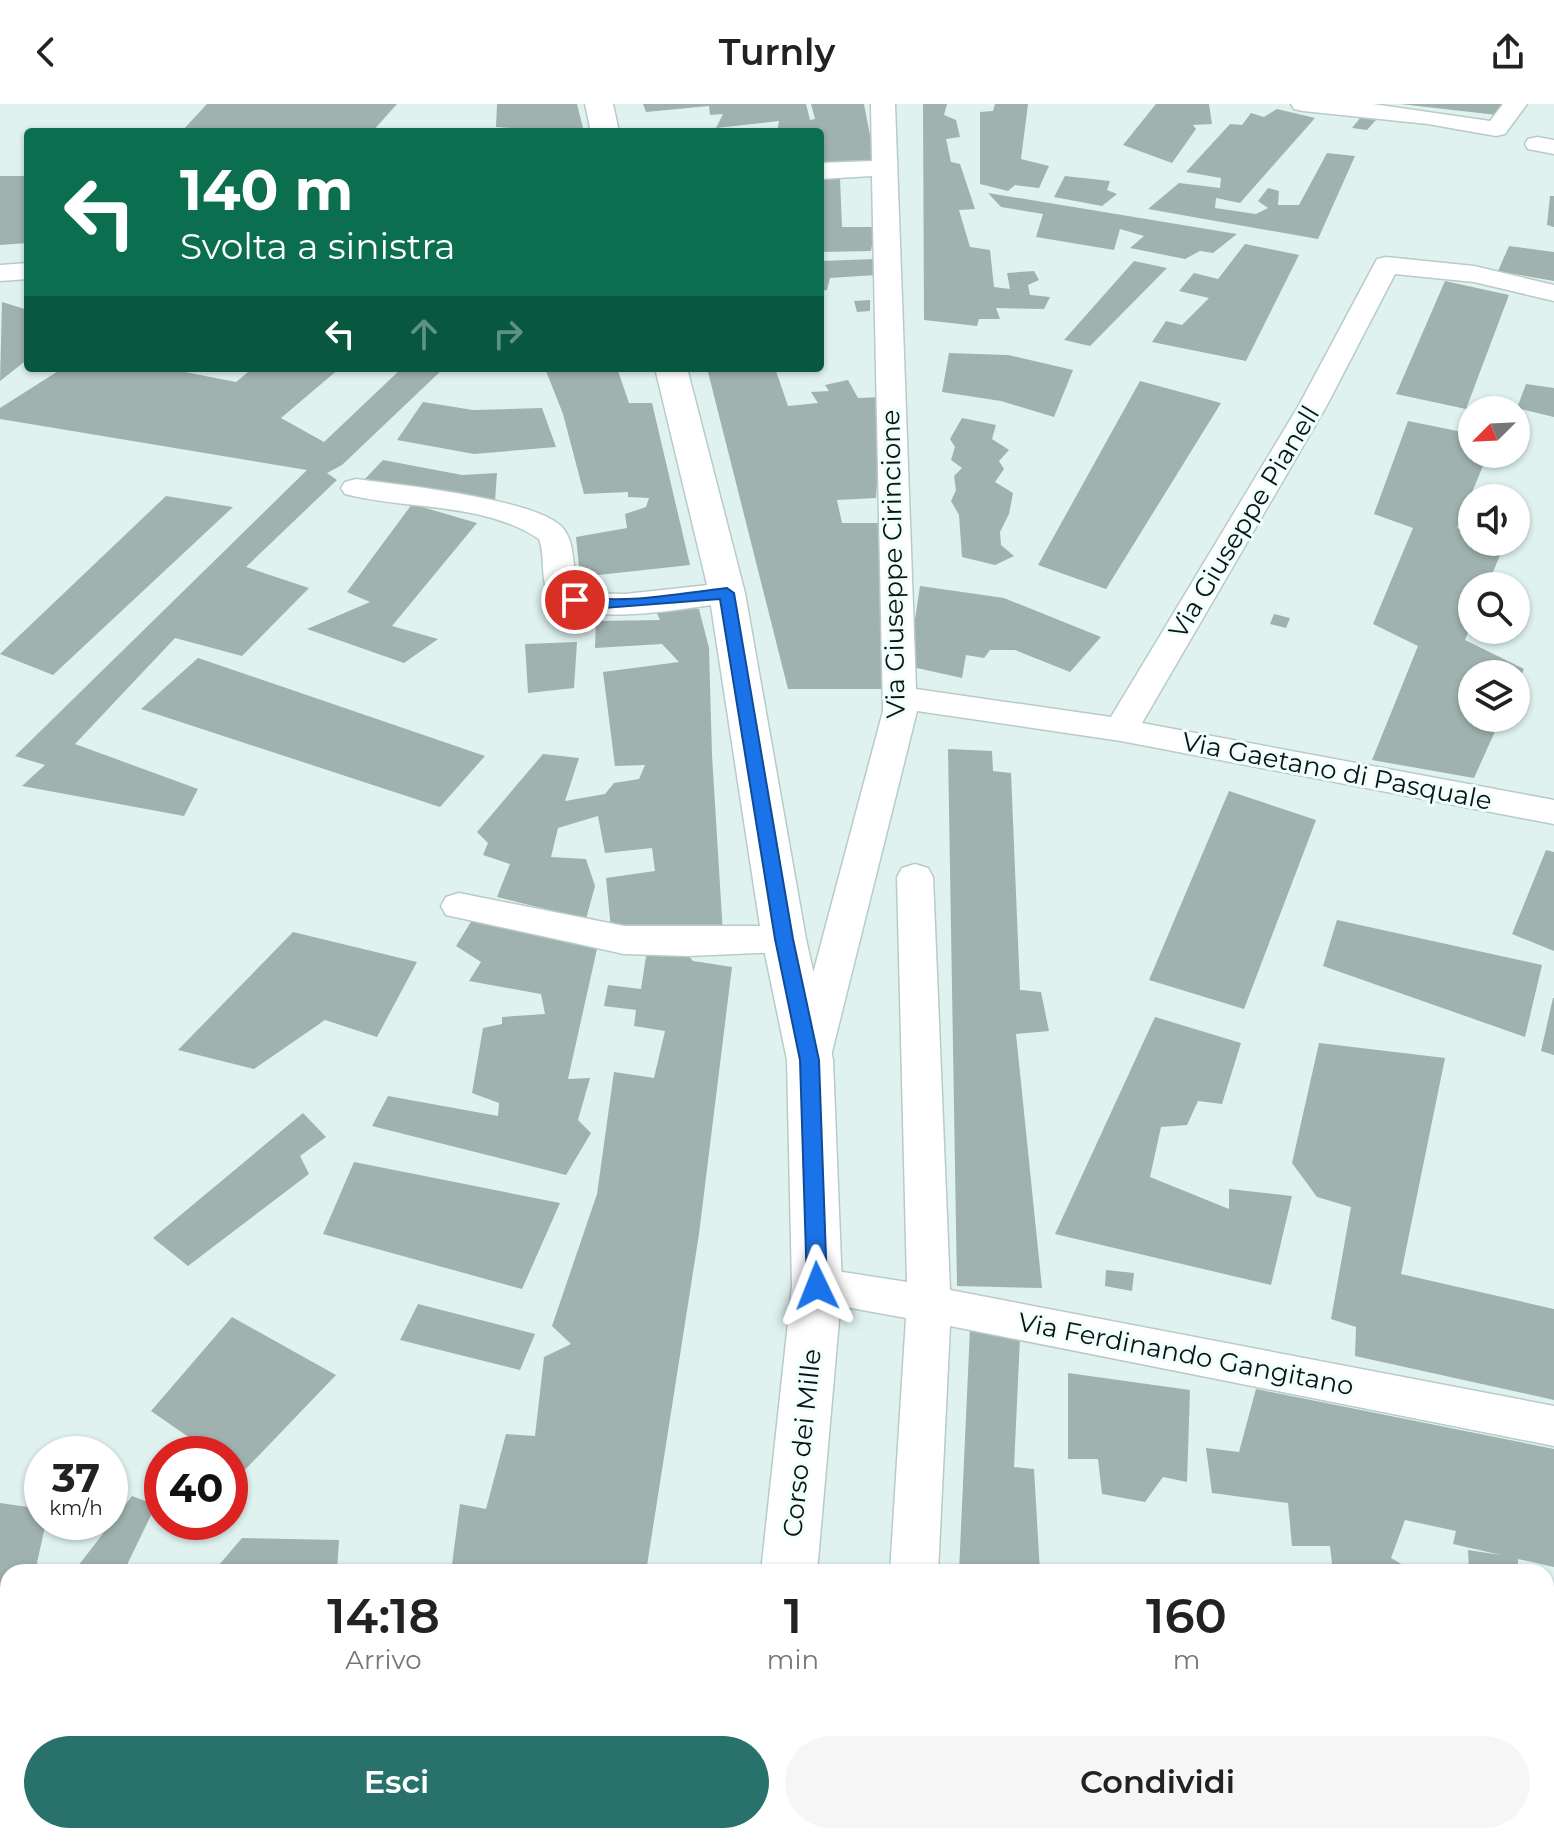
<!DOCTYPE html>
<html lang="it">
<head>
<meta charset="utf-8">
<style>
  body { margin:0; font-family:Montserrat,sans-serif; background:#f6f6f6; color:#222; height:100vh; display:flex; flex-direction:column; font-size:30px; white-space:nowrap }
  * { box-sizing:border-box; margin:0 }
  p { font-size:26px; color:#767676 }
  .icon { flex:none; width:44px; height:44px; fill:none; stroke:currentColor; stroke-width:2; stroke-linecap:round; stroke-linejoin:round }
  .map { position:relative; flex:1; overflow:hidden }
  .side { position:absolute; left:0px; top:1460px; width:1554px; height:280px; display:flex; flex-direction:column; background:#fff; border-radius:24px 24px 0 0; box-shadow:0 2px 6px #0004 }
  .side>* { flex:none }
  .hud { position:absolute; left:24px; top:24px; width:800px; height:244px; border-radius:8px; box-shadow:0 2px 6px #0004; background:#0b6e4f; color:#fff; overflow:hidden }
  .needle { width:52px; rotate:246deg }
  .controls { position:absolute; left:1458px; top:292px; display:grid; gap:16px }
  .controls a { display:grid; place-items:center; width:72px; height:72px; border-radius:50%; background:#fff; box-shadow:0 2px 6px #0004; font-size:40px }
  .speed { position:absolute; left:24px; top:1332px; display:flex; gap:16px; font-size:40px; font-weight:700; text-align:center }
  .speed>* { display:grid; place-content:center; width:104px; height:104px; border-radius:50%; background:#fff; box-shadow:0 2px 6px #0004; line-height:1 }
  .speed small { font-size:20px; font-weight:400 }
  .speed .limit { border:12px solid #d22; background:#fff; color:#111 }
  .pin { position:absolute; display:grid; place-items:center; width:68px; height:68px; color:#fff; margin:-34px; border:4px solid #fff; border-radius:50%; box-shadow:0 2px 8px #0007 }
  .me { position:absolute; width:88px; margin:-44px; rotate:358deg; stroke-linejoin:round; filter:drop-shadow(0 0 6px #0008) }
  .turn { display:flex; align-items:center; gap:28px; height:168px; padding:0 24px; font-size:36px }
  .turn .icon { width:104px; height:104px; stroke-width:2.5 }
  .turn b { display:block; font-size:56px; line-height:68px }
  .lanes { display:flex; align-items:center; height:76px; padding:0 24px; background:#0003; justify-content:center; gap:40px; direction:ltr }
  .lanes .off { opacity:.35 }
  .eta { display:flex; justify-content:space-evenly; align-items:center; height:136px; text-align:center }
  .eta b { font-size:48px; font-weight:600; line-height:56px }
  .action { display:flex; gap:16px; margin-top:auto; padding:16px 24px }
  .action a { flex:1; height:92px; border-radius:48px; background:#29726b; color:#fff; font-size:32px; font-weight:600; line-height:92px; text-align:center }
  .action a+a { background:#f6f6f6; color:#222 }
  header { display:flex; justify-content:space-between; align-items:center; height:104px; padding:0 24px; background:#fff; font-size:36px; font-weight:600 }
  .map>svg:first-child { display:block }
</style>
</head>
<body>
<header><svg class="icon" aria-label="back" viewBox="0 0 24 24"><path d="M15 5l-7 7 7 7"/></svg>Turnly<svg class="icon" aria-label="share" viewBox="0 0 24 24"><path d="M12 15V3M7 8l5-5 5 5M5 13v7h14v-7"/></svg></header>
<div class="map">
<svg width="1554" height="1740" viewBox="0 0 1554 1740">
  <rect width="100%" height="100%" fill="#dff2f0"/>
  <g fill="#9fb2af">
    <polygon points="207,0 397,0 372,28 181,28"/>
    <polygon points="497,0 577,0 584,28 527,28 527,25 496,23"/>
    <polygon points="643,0 806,0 810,16 815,15 811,0 864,0 875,57 820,59 820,28 777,28 779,17 716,24 723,10 710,11 709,2 646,8"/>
    <polygon points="923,0 947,0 944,11 956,16 960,33 946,35 951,58 960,60 975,105 959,106 970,143 990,146 994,183 1010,185 1007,169 1034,167 1039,176 1028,181 1030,191 1050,193 1044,205 996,204 1000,215 979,215 977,222 924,216"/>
    <polygon points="995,0 1028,0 1021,55 1049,62 1039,84 1015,81 1008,87 980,80 980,8 993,7"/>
    <polygon points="1156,0 1209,0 1212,20 1193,21 1196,25 1172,59 1123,41"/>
    <polygon points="1400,0 1505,0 1497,11"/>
    <polygon points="1277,5 1315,14 1240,99 1216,94 1215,104 1256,110 1268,104 1258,97 1268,84 1279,87 1278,101 1299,101 1327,49 1355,52 1318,135 1148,105 1179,79 1220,84 1221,74 1186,68 1230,20 1242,21 1251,9 1264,13"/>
    <polygon points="1360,14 1376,16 1367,26 1352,24"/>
    <polygon points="0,72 28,72 28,139 0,141"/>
    <polygon points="1065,72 1110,77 1107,86 1117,90 1102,102 1054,93"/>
    <polygon points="840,74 842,123 875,123 871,147 820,148 820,75"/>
    <polygon points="988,89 1237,130 1213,149 1200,147 1185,155 1130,144 1144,132 1120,125 1114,146 1036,133 1043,110 1001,103"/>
    <polygon points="1550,92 1554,92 1554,123 1547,121"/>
    <polygon points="1245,140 1299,151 1246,257 1152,238 1166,217 1182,221 1209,194 1179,187 1194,169 1218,175"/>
    <polygon points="1509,142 1554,148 1554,177 1498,167"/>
    <polygon points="875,155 876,171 830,174 827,186 820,187 820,157"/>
    <polygon points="1134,157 1167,164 1090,242 1064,236"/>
    <polygon points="1445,177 1509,191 1466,305 1396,290"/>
    <polygon points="870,196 870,207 857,208 854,197"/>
    <polygon points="2,198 28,206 28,255 0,277"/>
    <polygon points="949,249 1008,251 1073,266 1054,313 1001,297 942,288"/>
    <polygon points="63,264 188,264 185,268 236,278 253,264 340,264 281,314 324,338 402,264 444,264 342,361 327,369 337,376 246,463 309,484 242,552 175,534 75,640 198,685 184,712 22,682 45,661 15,652 307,366 0,315 0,304"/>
    <polygon points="565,264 617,264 629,299 652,299 690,461 580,473 576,433 627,424 625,410 646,403 649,394 628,393 628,388 584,390 563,310 546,267"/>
    <polygon points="707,264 775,264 788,302 818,299 811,288 829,287 825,281 848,276 858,294 882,293 876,394 837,396 842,419 883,419 883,585 788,585"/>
    <polygon points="1140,277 1221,299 1106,485 1038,461"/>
    <polygon points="1526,280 1554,284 1554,313 1517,304"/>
    <polygon points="423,298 473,306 542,304 556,343 474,350 397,336"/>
    <polygon points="962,314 996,321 992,335 1009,346 999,357 1004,365 995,378 1013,389 1009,410 1000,428 1001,441 1014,452 995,461 962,453 959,411 951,397 956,386 954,372 962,364 951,356 955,343 950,335"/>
    <polygon points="1408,317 1472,330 1472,350 1488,350 1457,424 1472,430 1472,438 1493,438 1504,442 1487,482 1472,482 1472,519 1465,536 1524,565 1516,582 1516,570 1472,570 1472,614 1501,614 1474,674 1372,656 1418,542 1373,520 1413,424 1374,410"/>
    <polygon points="383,356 462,371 497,369 495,397 364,376"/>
    <polygon points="166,392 233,403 53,571 0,550"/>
    <polygon points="412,400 477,419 392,522 438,535 404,559 307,525 370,498 347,488"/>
    <polygon points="920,482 1004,494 1101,533 1070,568 1015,546 990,546 984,554 966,551 962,574 908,562"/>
    <polygon points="655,505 699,505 709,544 712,651 723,830 611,825 606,774 655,767 652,744 605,749 598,712 558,724 551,753 586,755 595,782 586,815 497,793 510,760 483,751 488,739 477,728 543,650 579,654 565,697 605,690 614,679 639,675 645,661 615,662 603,568 679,558 662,540 595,544 596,517 660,516"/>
    <polygon points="1274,510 1290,514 1286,524 1270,520"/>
    <polygon points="577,538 574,584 528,589 525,540"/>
    <polygon points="198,554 485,652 440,703 141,605"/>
    <polygon points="948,645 992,647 993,667 1011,669 1020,886 1041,888 1049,927 1016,930 1042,1184 957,1182"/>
    <polygon points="1229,687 1316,716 1244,905 1149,876"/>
    <polygon points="1546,746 1554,748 1554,847 1512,830"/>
    <polygon points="474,813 597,845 568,975 590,974 578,1016 591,1029 566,1071 372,1022 388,992 498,1012 499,999 472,989 483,924 502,920 502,913 545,910 541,890 469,877 481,858 456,842"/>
    <polygon points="1337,816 1542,861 1525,933 1323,862"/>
    <polygon points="293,828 417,858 377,933 325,916 254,965 178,946"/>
    <polygon points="647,846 685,848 693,857 732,863 699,1130 646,1468 451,1468 460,1400 486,1405 506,1330 535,1332 544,1253 571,1240 552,1222 597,1090 614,968 654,974 665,927 634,922 636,906 604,902 608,881 641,885"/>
    <polygon points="1553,894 1554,894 1554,951 1541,947"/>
    <polygon points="1155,913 1241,939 1222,1000 1198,997 1187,1021 1161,1023 1150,1073 1229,1105 1229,1085 1292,1092 1271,1181 1055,1130"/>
    <polygon points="1319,939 1445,954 1401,1170 1554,1205 1554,1296 1355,1252 1356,1223 1331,1215 1351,1103 1317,1093 1292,1059"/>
    <polygon points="303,1009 326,1033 300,1052 309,1070 188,1162 153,1134"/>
    <polygon points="354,1058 560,1099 522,1185 323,1130"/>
    <polygon points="1106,1166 1134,1169 1132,1187 1105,1182"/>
    <polygon points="418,1200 535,1230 520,1266 400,1236"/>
    <polygon points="232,1213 336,1271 241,1370 230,1362 230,1350 213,1350 151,1307"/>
    <polygon points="970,1224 1020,1234 1014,1363 1034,1365 1040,1468 959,1468"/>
    <polygon points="1068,1269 1190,1286 1187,1378 1163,1373 1145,1398 1102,1390 1098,1355 1068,1355"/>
    <polygon points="1256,1285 1554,1345 1554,1463 1518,1455 1518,1468 1469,1468 1468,1446 1501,1451 1453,1440 1456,1427 1405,1416 1391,1454 1415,1468 1333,1468 1330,1442 1292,1442 1288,1399 1212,1389 1206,1344 1239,1348"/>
    <polygon points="132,1392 156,1401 124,1467 78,1462"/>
    <polygon points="0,1399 42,1405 42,1418 46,1418 35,1468 8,1468 8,1565 0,1564"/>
    <polygon points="242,1434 339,1436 337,1468 213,1468"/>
    <polygon points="1546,1619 1554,1622 1554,1691 1546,1689"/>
    <polygon points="986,1732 1207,1732 1207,1733 1173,1740 1023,1740"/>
  </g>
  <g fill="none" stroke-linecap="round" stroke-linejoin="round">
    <defs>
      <g id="street">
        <polygon points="871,0 895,0 916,585 1111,613 1299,301 1377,155 1386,153 1474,162 1554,181 1554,197 1474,178 1395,170 1327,301 1142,619 1554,696 1554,720 1121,637 917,607 830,956 824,967 810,971 796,967 790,956 883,607 872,72 820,75 820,59 872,57"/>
        <polygon points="1291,0 1373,0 1490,17 1503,0 1527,0 1505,30 1496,32 1428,20 1303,7 1294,5"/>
        <polygon points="1537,33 1554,36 1554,50 1528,45 1525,40 1528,35"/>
        <polygon points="28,159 28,175 0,177 0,161"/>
        <path d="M356,375C399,381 531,394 561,422C580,441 567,474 586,489L625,490L727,479L738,482L743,489L738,496L727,499C688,503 564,530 546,484C541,469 545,451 539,435C484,398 407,406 345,390L341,384L345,378Z"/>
        <polygon points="915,760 928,764 933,773 950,1186 1554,1302 1554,1342 950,1222 938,1468 890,1468 906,1214 802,1195 796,1182 802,1169 817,1164 907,1178 897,773 902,764"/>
        <polygon points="459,789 624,822 784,822 797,825 803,835 797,845 784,848 688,852 624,850 446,811 441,802 446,793"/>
        <polygon points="856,1732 908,1732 907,1740 855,1740"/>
      </g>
      <g id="secondary">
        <polygon points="585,0 613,0 619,28 591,28"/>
        <polygon points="655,264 687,264 745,489 806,835 833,956 842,1182 817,1468 761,1468 792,1182 787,956 762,835 709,489"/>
        <polygon points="0,1646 8,1648 8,1706 0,1704"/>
        <polygon points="242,1732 338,1732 341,1740 245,1740"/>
        <polygon points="733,1732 793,1732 792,1740 732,1740"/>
      </g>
    </defs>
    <use href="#street" stroke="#b8cbc8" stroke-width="3"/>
    <use href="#secondary" stroke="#b8cbc8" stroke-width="3"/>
    <use href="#street" fill="#fff" fill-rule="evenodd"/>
    <use href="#secondary" fill="#fff" fill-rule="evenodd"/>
    <polyline stroke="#384140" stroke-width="2" points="0,1735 23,1740"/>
  </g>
  <path fill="#1a73e8" stroke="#114b97" stroke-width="2" d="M727,484L734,489L793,835L819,956L827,1182L824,1188L817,1191L810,1188L807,1182L800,956L775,835L720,495L590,505L567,496L575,491C619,502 681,489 727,484Z"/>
  <g text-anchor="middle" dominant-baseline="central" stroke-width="6" stroke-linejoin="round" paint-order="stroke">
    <g font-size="26" fill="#0c1312" stroke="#effffc">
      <text transform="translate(1244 418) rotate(-59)">Via Giuseppe Pianell</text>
      <text transform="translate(893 460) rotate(-91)">Via Giuseppe Cirincione</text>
      <text transform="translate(1337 667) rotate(11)">Via Gaetano di Pasquale</text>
      <text transform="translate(1186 1250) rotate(11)">Via Ferdinando Gangitano</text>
      <text transform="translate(802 1339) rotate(-84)">Corso dei Mille</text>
    </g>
  </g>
</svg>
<div class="controls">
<a><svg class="needle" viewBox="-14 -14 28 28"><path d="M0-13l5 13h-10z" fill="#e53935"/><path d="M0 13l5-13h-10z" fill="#767676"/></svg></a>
<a><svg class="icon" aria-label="sound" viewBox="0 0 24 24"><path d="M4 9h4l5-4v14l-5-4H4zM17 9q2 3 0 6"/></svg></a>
<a><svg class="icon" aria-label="search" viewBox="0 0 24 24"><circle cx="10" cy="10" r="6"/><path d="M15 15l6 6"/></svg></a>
<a><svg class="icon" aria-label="layers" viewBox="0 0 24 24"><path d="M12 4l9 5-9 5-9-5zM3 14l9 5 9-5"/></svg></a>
</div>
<div class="speed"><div>37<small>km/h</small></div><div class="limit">40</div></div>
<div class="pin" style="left:575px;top:496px;background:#d93025"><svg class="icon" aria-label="arrive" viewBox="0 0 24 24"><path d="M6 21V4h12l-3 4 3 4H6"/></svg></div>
<svg class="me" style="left:817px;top:1182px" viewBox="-20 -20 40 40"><path d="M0-17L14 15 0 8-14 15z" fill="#1a73e8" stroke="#fff" stroke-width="4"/></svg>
<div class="hud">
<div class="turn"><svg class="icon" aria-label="left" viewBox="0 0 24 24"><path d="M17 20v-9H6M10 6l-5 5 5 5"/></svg><div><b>140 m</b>Svolta a sinistra</div></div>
<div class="lanes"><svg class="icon" aria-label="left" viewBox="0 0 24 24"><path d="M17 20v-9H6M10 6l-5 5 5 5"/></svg><svg class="icon off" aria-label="ahead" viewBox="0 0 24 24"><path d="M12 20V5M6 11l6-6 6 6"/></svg><svg class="icon off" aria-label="right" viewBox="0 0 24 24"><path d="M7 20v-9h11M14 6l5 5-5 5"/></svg></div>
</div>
<section class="side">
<div class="eta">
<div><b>14:18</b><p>Arrivo</p></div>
<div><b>1</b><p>min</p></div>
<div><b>160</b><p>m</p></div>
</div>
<div class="action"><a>Esci</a><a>Condividi</a></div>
</section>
</div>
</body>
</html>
